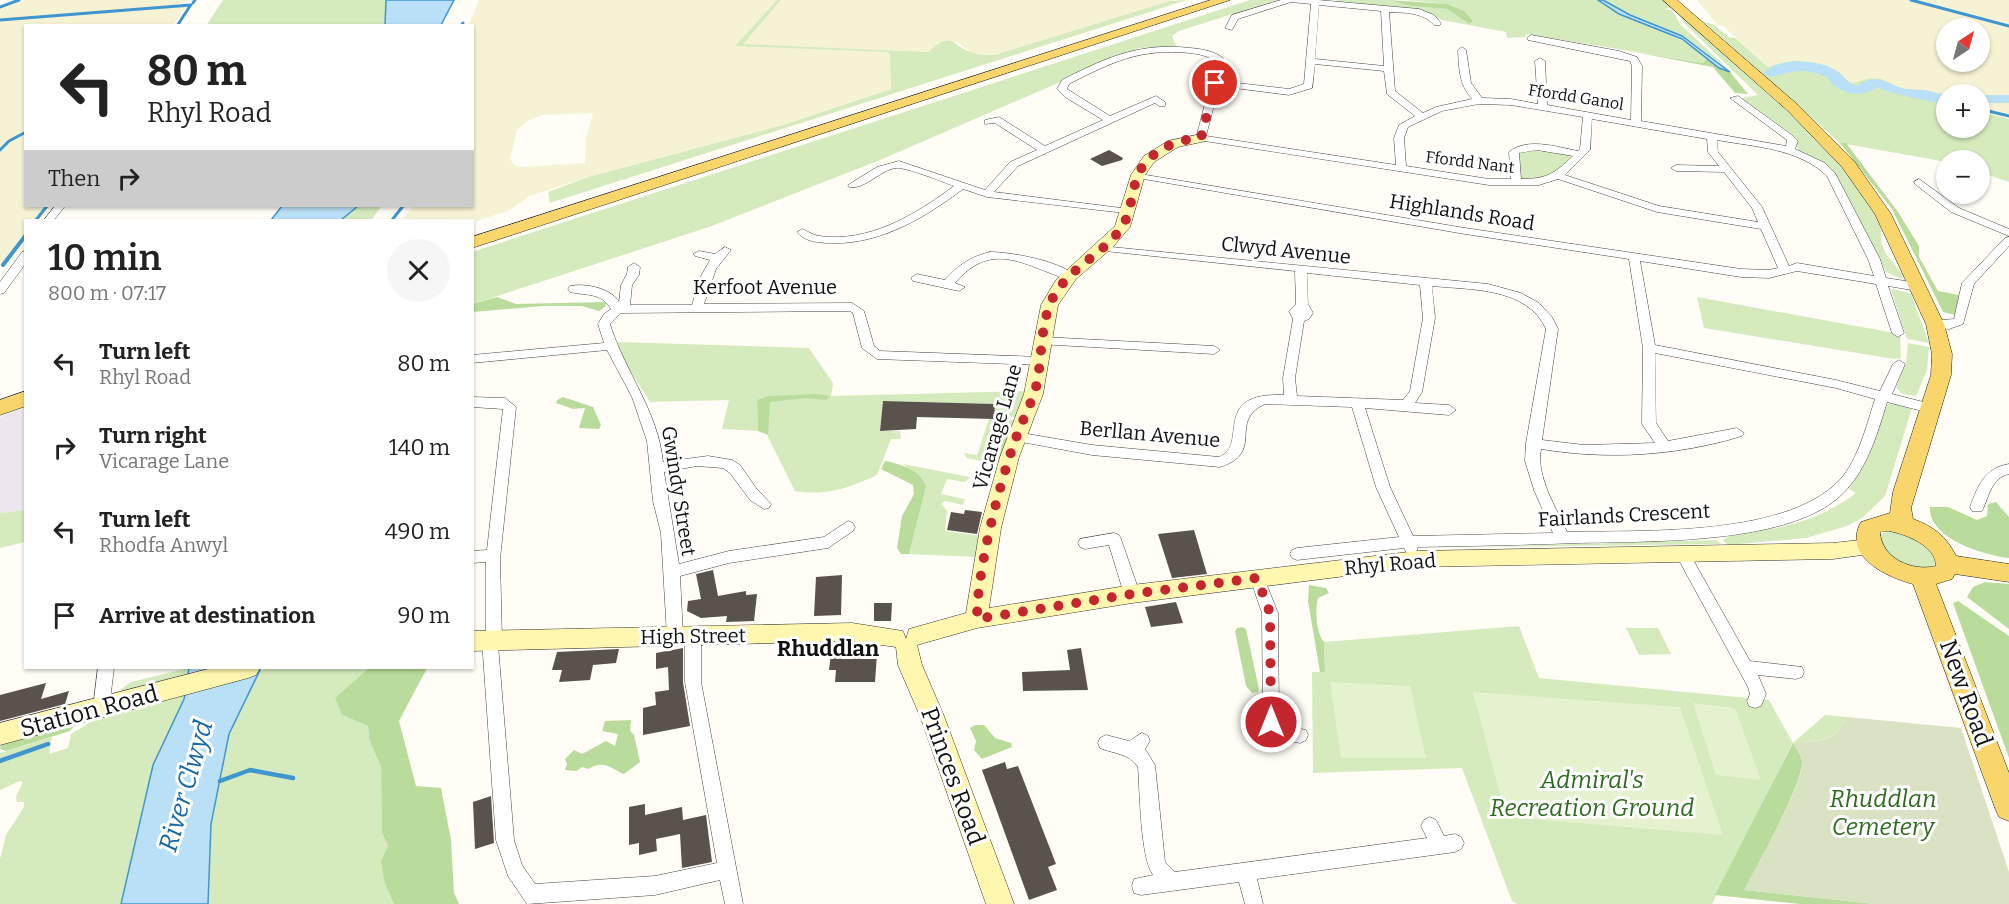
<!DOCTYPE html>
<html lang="en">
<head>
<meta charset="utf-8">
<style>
  body { margin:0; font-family:Bitter,serif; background:#f6f6f6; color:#222; height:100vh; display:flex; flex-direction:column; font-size:22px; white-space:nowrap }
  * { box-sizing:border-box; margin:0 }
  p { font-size:20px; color:#767676 }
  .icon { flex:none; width:33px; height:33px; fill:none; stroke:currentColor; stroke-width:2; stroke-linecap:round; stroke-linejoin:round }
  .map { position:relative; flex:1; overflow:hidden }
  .side { position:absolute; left:24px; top:219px; width:450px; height:450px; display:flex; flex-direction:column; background:#fff; border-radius:0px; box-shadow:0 2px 4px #0004 }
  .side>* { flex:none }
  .banner { position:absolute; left:24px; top:24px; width:450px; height:183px; border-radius:0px; box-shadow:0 2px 4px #0004; background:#fff; color:#222; overflow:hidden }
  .needle { width:39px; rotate:36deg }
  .buttons { position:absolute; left:1936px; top:18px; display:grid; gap:12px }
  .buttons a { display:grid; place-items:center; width:54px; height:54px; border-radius:50%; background:#fff; box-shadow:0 2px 4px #0004; font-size:30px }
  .pin { position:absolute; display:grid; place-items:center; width:51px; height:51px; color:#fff; margin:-26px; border:3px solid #fff; border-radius:50%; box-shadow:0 2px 6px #0007 }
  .me { position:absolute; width:66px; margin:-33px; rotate:0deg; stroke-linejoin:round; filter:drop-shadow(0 0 4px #0008) }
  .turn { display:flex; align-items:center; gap:21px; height:126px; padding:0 24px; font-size:27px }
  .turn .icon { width:78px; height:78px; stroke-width:2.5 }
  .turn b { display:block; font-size:42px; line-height:51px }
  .then { display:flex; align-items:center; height:57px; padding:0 24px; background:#0003; gap:12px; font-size:22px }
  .round { display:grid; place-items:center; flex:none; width:63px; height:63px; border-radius:32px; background:#f6f6f6 }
  .headline { display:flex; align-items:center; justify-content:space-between; height:102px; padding:0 24px }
  h1 { font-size:36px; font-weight:600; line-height:45px }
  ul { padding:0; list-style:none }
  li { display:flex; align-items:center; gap:18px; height:84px; padding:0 24px }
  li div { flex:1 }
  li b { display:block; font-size:22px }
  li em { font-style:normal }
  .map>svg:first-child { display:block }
</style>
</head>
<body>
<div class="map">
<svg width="2009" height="904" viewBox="0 0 2009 904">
  <rect width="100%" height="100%" fill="#fffdf5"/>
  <polygon fill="#eee6ef" points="25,407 25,510 0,513 0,417"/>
  <g fill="#f6f3d4" fill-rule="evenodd">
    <polygon points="24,0 191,0 172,6 187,6 173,25 26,26 26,206 47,206 36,220 26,220 25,234 3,265 0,265 0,9"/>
    <path d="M479,0H777L736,45L886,52L890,54L891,89L786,124L587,177L530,196L508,211L473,222L402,220L413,206H472V26L469,25ZM593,113L586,138L585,163L522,167L514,165L510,159L517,130L528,121L543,115Z"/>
    <polygon points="781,0 1174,0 994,55 972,53 957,42 933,47 928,52 742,44"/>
    <path d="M1697,0H2009V115L1980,108V94L1931,93L1899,88L1881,79L1870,78L1853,83L1847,81L1839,72L1813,64L1785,62L1768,67L1723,26L1718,25ZM1947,28H1980V62H1947Z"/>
  </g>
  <g fill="#d5ebbd">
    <polygon points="223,0 386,0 385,25 206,26"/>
    <path d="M777,0H781L743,44L928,52C954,29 950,47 974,53C980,55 988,55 994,55L1170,1L1187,0L550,203L548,192L588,177L786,124L891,89L890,54L886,52L735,46Z"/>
    <polygon points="1250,0 1277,0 1179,31 1172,36 1176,46 1139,48 880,160 709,227 473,304 472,252"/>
    <path d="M1341,0H1388L1410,6L1447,9L1469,24C1469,0 1423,3 1406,0H1598C1633,23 1676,30 1707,59L1703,63L1526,34L1525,37L1507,38L1506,32L1442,20L1428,13L1329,2Z"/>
    <polygon points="1603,0 1663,0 1672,8 1663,9 1672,10 1680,24 1728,69 1689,40 1630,15"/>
    <polygon points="1677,11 1787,107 1840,163 1876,214 1881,226 1881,242 1886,254 1903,275 1902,279 1886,272 1839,180 1833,172 1798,150 1795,137 1790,133 1741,98 1758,95 1684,23"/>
    <path d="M1703,21L1714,25L1730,38L1734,37L1768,67L1785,62L1813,64L1839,72L1847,81L1853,83L1870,78L1881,79L1900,88L1949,94L1947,100L1926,93L1901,91L1879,83L1853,89L1839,82L1838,75L1833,73C1808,63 1793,64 1768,70L1771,75C1792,62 1811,68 1833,74L1837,84C1861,99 1858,88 1878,84C1900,95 1924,94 1947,102V128H1980V111L2009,119V182L1980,172V160L1947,162L1840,143Z"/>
    <polygon points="1528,150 1568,154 1573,159 1549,177 1523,180 1520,179 1519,152"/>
    <polygon points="358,206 382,206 371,220 341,220"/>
    <polygon points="1894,289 1911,294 1929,343 1907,339 1891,290"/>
    <polygon points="1697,297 1900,334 1901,358 1894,359 1704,328"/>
    <path d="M617,342L809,348L833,383L831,396L1028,391L1017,417H995L994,404L883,401L880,431H900L901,439H891L877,475C849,488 826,496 795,491L765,431L757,400L758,431L722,429L729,400L650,402L625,363Z"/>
    <polygon points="1908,343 1929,347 1927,370 1916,396 1902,394 1896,387 1906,362"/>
    <path d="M1894,402L1909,407L1911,411L1885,496L1862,518L1847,526L1806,538L1728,545L1723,540L1729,536C1776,529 1817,523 1856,493L1849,489L1864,466L1887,405Z"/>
    <polygon points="989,419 1015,420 1012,428 995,438 992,450 985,453 989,462 998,462 992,463 967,458 964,453 977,455"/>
    <polygon points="903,464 970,477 965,482 947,479 941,494 965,499 963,505 945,501 941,504 947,511 945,531 982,536 976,557 909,554 926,487 914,472"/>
    <polygon points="25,510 25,542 0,548 0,513"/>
    <polygon points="1894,530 1921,540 1937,560 1931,570 1894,562 1878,538 1881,534"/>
    <polygon points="1716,540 1721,544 1474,547"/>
    <path d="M1519,626L1539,678L1769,700L1793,743L1825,715L1847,717C1837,742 1816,741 1792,744L1712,904H1517L1512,901L1462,768L1313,773L1312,672H1325L1324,642Z"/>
    <polygon points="1626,628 1658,628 1671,654 1639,655"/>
    <polygon points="189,668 188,678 126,692 120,690 131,682"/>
    <polygon points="269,668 369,668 336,698 342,715 368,726 369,739 381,767 382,833 388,846 385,884 394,904 208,904 211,824 229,734 258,671"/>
    <polygon points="186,691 143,805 121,904 0,904 0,859 6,835 24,807 24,802 17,802 16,797 23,782 20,781 0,790 0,753 52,737 49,754 68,748 71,734 102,715"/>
  </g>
  <g fill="#b9dc9c">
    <polygon points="1388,0 1447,4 1464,11 1473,21 1469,24 1447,9 1410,6"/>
    <polygon points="1634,52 1703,63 1707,59 1719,68 1730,72 1748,94 1735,93 1713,67"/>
    <polygon points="1840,143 1846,143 1898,212 1919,246 1919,257 1938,291 1959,295 1955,315 1943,312 1892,209"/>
    <polygon points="497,297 516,304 606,302 605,307 599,311 582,306 543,306 473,312 473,304"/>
    <polygon points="815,394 830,396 826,400 805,398 770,402 768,435 758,431 757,400 769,396"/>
    <polygon points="563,397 593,407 601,425 599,429 579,428 585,408 573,409 556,403 557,400"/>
    <polygon points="1003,424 1012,428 1000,461 989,462 982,455 992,450"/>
    <path d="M885,461C901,464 921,470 926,487L909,554H901L897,548L902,516L914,494L913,485L881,469Z"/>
    <path d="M1996,502L2009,517V558C1985,555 1928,539 1930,507H1948L1977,520L1987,516L1988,504Z"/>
    <polygon points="1985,582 2009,584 2009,629 1967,597 1973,587"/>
    <path d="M1309,585L1326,588L1329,593L1318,598C1315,610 1316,633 1324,642L1325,672H1320L1308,601Z"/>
    <polygon points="1958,601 2009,636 2009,758 1953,603"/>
    <polygon points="1242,627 1246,629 1259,689 1257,692 1252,693 1246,686 1235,631 1237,628"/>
    <polygon points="369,668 427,668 399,721 416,786 441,788 451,840 454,893 459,904 394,904 385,884 381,861 388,846 382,833 381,767 369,739 368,726 342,715 335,698"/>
    <path d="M631,720L630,731L634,735L640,762L624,774C611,769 605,759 588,769L582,767L576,771L565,770L567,764L565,759L574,750L582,754L606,741L615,746L618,734L602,731L605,721Z"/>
    <polygon points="76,724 70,731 6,751 0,749 1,744"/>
    <polygon points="975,725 984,725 995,738 1011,743 1012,747 982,759 974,750 976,741 970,728"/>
    <path d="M1793,743C1796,748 1801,755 1802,760C1805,781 1756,867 1745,890L1875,904H1800L1715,895Z"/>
  </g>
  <path fill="#d9e3c4" d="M1847,717L1961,728L2009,872V904H1875L1744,890C1756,867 1806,780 1802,760C1800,754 1796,748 1793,743C1816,742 1837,742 1847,717Z"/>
  <g fill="#e6f2cf">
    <polygon points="1330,682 1410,686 1426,758 1341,758"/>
    <polygon points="1473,692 1680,707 1723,835 1506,817"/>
    <polygon points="1693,703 1735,708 1761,780 1716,775"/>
  </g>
  <g fill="#b9e0f7" stroke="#3f96cf" stroke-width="1.5">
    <polygon points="386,0 454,0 441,25 385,26"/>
    <polygon points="1598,0 1603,0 1630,15 1682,36 1730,72 1719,68 1682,39 1619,14"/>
    <polygon points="282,206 358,206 341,220 271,220"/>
    <polygon points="189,668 261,668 229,734 211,824 208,904 121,904 153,765 184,699"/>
  </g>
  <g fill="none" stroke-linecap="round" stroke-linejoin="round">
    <g stroke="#3f96cf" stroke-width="3">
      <polyline points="1911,0 2009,26"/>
      <polyline points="193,3 195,0"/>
      <polyline points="0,7 19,0"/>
      <polyline points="0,20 191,5"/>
      <polyline points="177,26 190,6"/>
      <polyline points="461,26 463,23"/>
      <polyline points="1980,109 2009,116"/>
      <polyline points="0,150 9,141 26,132"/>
      <polyline points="36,220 47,206"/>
      <polyline points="392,220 403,206"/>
    </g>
    <polyline stroke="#3f96cf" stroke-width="4" points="3,265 26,235"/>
    <g stroke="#3f96cf" stroke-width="4.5">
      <polyline points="0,761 48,744"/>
      <polyline points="220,781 250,770 293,778"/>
    </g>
    <g fill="#b9e0f7" fill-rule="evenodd">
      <path d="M1793,61C1806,61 1826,63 1837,71C1845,76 1844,80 1856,86L1868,80L1879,79L1904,89L1926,90L1947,96V105C1923,99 1900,97 1877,87C1861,99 1838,95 1827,77C1802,67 1794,71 1770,77L1763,73L1772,66Z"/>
      <rect x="1980" y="95" width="29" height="8"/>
    </g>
  </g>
  <g fill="#5a524d">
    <polygon points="1109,150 1123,158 1122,160 1102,166 1090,159"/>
    <polygon points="883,401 995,404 994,419 917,417 916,429 880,431"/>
    <polygon points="965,510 982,512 977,534 947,530 951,512 964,514"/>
    <polygon points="1194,530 1207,574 1172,578 1158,534"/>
    <polygon points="713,570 718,596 746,591 746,595 757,594 754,621 726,622 727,616 701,618 687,611 688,601 701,599 696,574"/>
    <polygon points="842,575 841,615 814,616 816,577"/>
    <polygon points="1176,602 1183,623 1151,627 1145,607"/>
    <polygon points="874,603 892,603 891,621 874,621"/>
    <polygon points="683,648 683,682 690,726 643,735 643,708 656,705 655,692 669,690 668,667 656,669 656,653"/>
    <polygon points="1081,648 1088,690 1023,691 1022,672 1070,670 1067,650"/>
    <polygon points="619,649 616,663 593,665 590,680 559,682 562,670 552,670 557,652"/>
    <polygon points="831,654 877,654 875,682 835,682 836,670 829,670"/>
    <polygon points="46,683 41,699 69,691 65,704 0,721 0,695"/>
    <polygon points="1005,762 1007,769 1018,766 1056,864 1048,867 1057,890 1029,900 982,770"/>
    <polygon points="491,796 494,843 475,849 473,802"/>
    <polygon points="645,804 645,815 682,807 683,820 706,815 712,862 682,868 680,834 656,839 657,851 639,855 639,843 629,845 629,807"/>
  </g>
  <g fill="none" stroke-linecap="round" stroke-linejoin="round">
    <defs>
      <g id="street">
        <path d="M1281,0H1318L1419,9L1434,15L1441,23L1440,25H1434C1422,12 1406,13 1389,12L1395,91L1423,113L1436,107L1472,99C1459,84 1459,69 1458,50L1462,47L1466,50L1471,83L1482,98L1511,99L1538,104L1535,61L1540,58L1545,61L1547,105L1631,120L1632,66L1630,61L1528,40L1527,38L1531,35L1619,51L1637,57L1642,66L1641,121L1786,146L1787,140L1730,98L1738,96L1793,136L1798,141L1795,149L1825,163L1835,173L1880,259L1886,278L1918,283L1924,287L1918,291L1888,286L1904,333L1898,337L1892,333L1876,284L1797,271L1769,278L1741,277L1640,261L1655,345L1836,380L1880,391L1893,364L1899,360L1905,364L1892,394L1935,405L1936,408L1935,411L1930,413L1887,402C1877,435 1866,474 1838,498C1783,545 1647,541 1577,543C1525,545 1471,546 1418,547L1416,552L1411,554L1406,552L1404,548L1297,560L1292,558L1290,554L1292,550L1297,548L1399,537L1376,487L1352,407L1265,404C1227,421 1266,453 1220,467L1092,455L1011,440L1009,437L1011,434L1016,432L1092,445L1219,457C1250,445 1209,392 1284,395L1283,378L1293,319L1289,311L1296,304L1295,271L1105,251L1101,250V246L1488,284L1521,293L1539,303L1552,317L1558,329L1542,440L1584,445L1655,443L1642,424L1643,348L1629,259L1465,234L1138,178L1133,175L1134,173L1465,228L1741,269L1769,270L1778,268L1761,229L1657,212L1558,179L1539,185H1489L1198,140L1196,138L1216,62C1209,56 1199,54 1190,53C1140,48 1112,62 1069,84L1067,89L1110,116L1156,96L1165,102V106H1159L1155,103L1018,166L994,192L1129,209L1133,210V214L987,197L963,189C923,219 878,246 826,243C815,242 804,241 797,232L802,229C808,231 812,235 819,236C869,243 915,215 954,186C943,182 906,167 896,168C880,170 865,190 849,187L848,185L877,167L899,161L985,190L1010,162L1037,150L995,123L985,124V120L999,117L1045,146L1103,120L1065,97L1057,89L1062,80C1105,58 1140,42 1190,48C1202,49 1215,51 1224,59L1220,81L1289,89L1304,84L1311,4L1291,2L1238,19L1232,30L1225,28L1232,15ZM1319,5L1381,11L1384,66L1315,59ZM1315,64L1384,71L1387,94L1415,116L1399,125L1394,138L1396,165L1206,136L1219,86L1289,95L1312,88ZM1479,104L1511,105L1583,117L1580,149L1578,151C1557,147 1527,137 1509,152L1511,179H1489L1406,166L1404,138L1408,127L1442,111ZM1592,119L1707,139L1708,152L1719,166L1676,165L1671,168L1676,171L1724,172L1752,208L1758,222L1659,206L1565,175L1590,150ZM1717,140C1755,147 1798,148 1827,176L1868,259L1874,276L1797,263L1789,266L1762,207L1718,152ZM1537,150L1573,156C1554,174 1547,179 1521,179L1519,153ZM1307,273L1420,285L1423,318L1410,391L1403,400L1297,396L1295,378L1304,321L1309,319L1313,313L1308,304ZM1432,286C1471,290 1527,287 1546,329L1526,443L1525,461L1534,490L1553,533L1413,536L1390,487L1365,408L1449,415L1456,410L1449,405L1415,403L1422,392L1435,318ZM1655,353L1836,388L1875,399C1867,424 1860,453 1844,475C1794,538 1642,530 1567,532C1556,507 1536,477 1541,449C1607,460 1677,456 1742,436L1744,433L1737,428L1668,441L1656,423Z"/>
        <polygon points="1919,179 1959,208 2009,229 2009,236 1951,212 1915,184 1914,182"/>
        <polygon points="55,206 65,206 54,220 44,220"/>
        <polygon points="2009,237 2009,246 1974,284 1963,324 1949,329 1931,327 1929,324 1931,321 1954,319 1962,283 2005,238"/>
        <path d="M725,247L731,250L716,269L704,304L852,303L864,311L874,346L880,351L1040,357L1046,361L1040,365L877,359L862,348L853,313L850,311L621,313L610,324C625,372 658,411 663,462L708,456L732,460L740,465L756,488L771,504L769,508L764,509L750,500L730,473L723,468L697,466L664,472L679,564L729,551L824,537L848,521L853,523L855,527L853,531L828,548L729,563L680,576L683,636L681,641L675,643L669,641L667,636L661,533L653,501L647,441L632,397L607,350L472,363V355L604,343L598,324L604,314L611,309C601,292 587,296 570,292L568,289L570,286C585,283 611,288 619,302L621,285L627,274L628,267L634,263L640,267L639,275L632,285L630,305H692L701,276L710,260L695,256L693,254L699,251L715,254Z"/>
        <polygon points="26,251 26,263 4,293 0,294 0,282 22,252"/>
        <path d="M990,252C1011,252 1060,261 1076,276L1070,280C1026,267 993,238 955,283L965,287L959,291L913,281L911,278L917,274L945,280C958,265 970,257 990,252Z"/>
        <polygon points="1043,337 1214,346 1220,350 1214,354 1039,344 1037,341"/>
        <polygon points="472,397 505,398 516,407 500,559 502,640 498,645 514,840 522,865 535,884 655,876 717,863 685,682 685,636 687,631 693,629 699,631 701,636 701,682 743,904 725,904 720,880 655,895 527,904 508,876 496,840 482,640 486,635 486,562 472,563 472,551 487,550 503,409 472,407"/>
        <path d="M2009,464V474C1991,478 1989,497 1982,511H1972L1970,507C1978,486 1984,468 2009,464Z"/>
        <polygon points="1114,533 1119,535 1121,539 1140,594 1137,598 1132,600 1127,598 1124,594 1109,545 1085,549 1080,547 1078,543 1080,539"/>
        <polygon points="1682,547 1687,549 1750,661 1802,667 1804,672 1802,677 1796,679 1758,675 1766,694 1761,706 1755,708 1749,706 1747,701 1750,694 1748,687 1675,553 1677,549"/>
        <polygon points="1257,572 1262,574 1264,578 1278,613 1279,721 1281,725 1306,730 1308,735 1306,740 1300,743 1270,737 1263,721 1262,613 1250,578 1252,574"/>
        <polygon points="98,668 114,668 109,708 107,713 101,715 95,713 93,708"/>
        <path d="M1142,733L1148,736L1150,741L1145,749L1155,765L1165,862L1175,872L1427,838L1421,826L1424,820L1430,817L1436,820L1444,836L1455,834L1461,837L1464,843L1461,849L1455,852L1257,879L1263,904H1245L1239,882L1141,895L1134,893L1132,886L1134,879L1153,875C1140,857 1140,791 1138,767C1129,753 1114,754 1100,748L1098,743L1100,738L1106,735L1129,741Z"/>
      </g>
      <g id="secondary">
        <polygon points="1201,134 1206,135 1206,141 1178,147 1154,162 1145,175 1130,227 1112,248 1076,279 1058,305 1043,394 1019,457 1001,528 989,608 1132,585 1417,551 1833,543 1869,539 1876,541 1880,547 1876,553 1833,559 1417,567 1132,603 977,628 917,645 922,665 944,716 1014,904 986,904 920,716 898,665 896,647 852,641 472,651 472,631 852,623 903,631 906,639 909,629 966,613 980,528 1000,457 1024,394 1041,305 1056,280 1115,226 1131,175 1144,156 1168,141"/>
        <polygon points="212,668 260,668 256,675 248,678 0,745 0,723"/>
      </g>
      <g id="primary">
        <polygon points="1211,0 1230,0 472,248 472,237"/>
        <path d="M1663,0H1677L1798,105L1854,161L1891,214L1944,324L1952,354L1951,375L1911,508L1913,519C1933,526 1947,537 1956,556L2009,564V582L1955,574L1952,579L1936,584L2009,773V821L1999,817L1995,808L1913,584C1887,577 1842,557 1861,522L1890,513L1893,492L1931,375L1932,354L1926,324L1875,214L1842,167L1788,111ZM1889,531C1906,534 1936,546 1936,566C1912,572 1881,558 1880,532Z"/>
        <polygon points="26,391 26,406 0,415 0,400"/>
      </g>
    </defs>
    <use href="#street" stroke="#444" stroke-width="1"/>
    <use href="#secondary" stroke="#333" stroke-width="1"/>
    <use href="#primary" stroke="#222" stroke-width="1"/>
    <use href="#street" fill="#fff" fill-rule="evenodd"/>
    <use href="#secondary" fill="#fff6b0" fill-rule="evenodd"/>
    <use href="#primary" fill="#f9d66b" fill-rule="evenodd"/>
  </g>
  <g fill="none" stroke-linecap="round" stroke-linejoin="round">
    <path stroke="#c4262e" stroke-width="10" stroke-dasharray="0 18" d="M1215,83L1201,138C1177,139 1148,151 1138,175C1131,192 1132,211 1122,227C1104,254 1072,266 1055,294C1039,321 1043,358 1036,387C1031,405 1022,421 1016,438C999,485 977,570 977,619L1132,594L1257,578L1270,613L1271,722"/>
  </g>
  <g text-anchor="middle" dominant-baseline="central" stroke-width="6" stroke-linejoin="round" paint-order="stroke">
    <g font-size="16" fill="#111" stroke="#fff">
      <text transform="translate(1576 97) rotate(9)">Ffordd Ganol</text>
      <text transform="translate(1470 162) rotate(7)">Ffordd Nant</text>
    </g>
    <g font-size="20" fill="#111" stroke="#fff">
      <text transform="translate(1462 212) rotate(9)">Highlands Road</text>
      <text transform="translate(1286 250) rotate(6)">Clwyd Avenue</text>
      <text x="765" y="287">Kerfoot Avenue</text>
      <text transform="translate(997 427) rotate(-74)">Vicarage Lane</text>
      <text transform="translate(1150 434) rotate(5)">Berllan Avenue</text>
      <text transform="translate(679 491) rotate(81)">Gwindy Street</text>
      <text transform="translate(1624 515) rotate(-3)">Fairlands Crescent</text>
      <text transform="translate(1390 564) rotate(-5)">Rhyl Road</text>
      <text transform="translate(693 636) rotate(-1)">High Street</text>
    </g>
    <g font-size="22" font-weight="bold" fill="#111" stroke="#fff">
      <text x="828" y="648">Rhuddlan</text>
    </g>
    <g font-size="24" fill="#111" stroke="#fff">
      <text transform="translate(1966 693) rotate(70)">New Road</text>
      <text transform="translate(89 711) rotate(-15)">Station Road</text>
      <text transform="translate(953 776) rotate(70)">Princes Road</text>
    </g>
    <g font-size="24" font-style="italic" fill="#2f6b1f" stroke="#fff">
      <text x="1592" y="780">Admiral's<tspan x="1592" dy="28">Recreation Ground</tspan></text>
      <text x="1883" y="799">Rhuddlan<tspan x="1883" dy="28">Cemetery</tspan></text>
    </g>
    <g font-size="26" font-style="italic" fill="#1768a6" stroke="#fff">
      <text transform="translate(186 786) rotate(-74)">River Clwyd</text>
    </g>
  </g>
</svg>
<div class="buttons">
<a><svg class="needle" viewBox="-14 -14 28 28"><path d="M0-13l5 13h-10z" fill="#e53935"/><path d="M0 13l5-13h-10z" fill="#767676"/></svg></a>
<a>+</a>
<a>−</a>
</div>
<div class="pin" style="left:1215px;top:83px;background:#d93025"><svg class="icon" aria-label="arrive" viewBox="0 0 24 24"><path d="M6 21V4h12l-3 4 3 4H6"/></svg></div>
<svg class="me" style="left:1271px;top:722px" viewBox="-20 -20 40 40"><circle r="17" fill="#c4262e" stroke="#fff" stroke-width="3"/><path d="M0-11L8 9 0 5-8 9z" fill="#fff"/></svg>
<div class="banner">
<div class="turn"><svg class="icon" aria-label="left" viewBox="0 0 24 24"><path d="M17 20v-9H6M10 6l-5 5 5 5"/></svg><div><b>80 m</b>Rhyl Road</div></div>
<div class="then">Then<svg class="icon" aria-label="right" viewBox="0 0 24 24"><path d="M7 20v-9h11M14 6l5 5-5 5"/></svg></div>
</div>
<section class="side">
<div class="headline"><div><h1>10 min</h1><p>800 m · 07:17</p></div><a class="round"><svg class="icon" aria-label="close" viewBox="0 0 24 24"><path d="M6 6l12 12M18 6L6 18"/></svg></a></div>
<ul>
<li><svg class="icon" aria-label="left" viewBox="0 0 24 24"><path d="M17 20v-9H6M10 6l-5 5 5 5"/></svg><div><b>Turn left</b><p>Rhyl Road</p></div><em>80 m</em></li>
<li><svg class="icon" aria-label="right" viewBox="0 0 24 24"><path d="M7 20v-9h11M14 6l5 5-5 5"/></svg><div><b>Turn right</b><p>Vicarage Lane</p></div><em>140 m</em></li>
<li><svg class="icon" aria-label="left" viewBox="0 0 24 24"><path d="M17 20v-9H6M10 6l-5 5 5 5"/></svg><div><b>Turn left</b><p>Rhodfa Anwyl</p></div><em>490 m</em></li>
<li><svg class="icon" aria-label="arrive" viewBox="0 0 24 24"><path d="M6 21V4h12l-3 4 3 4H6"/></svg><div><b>Arrive at destination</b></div><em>90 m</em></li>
</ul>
</section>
</div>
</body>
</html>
